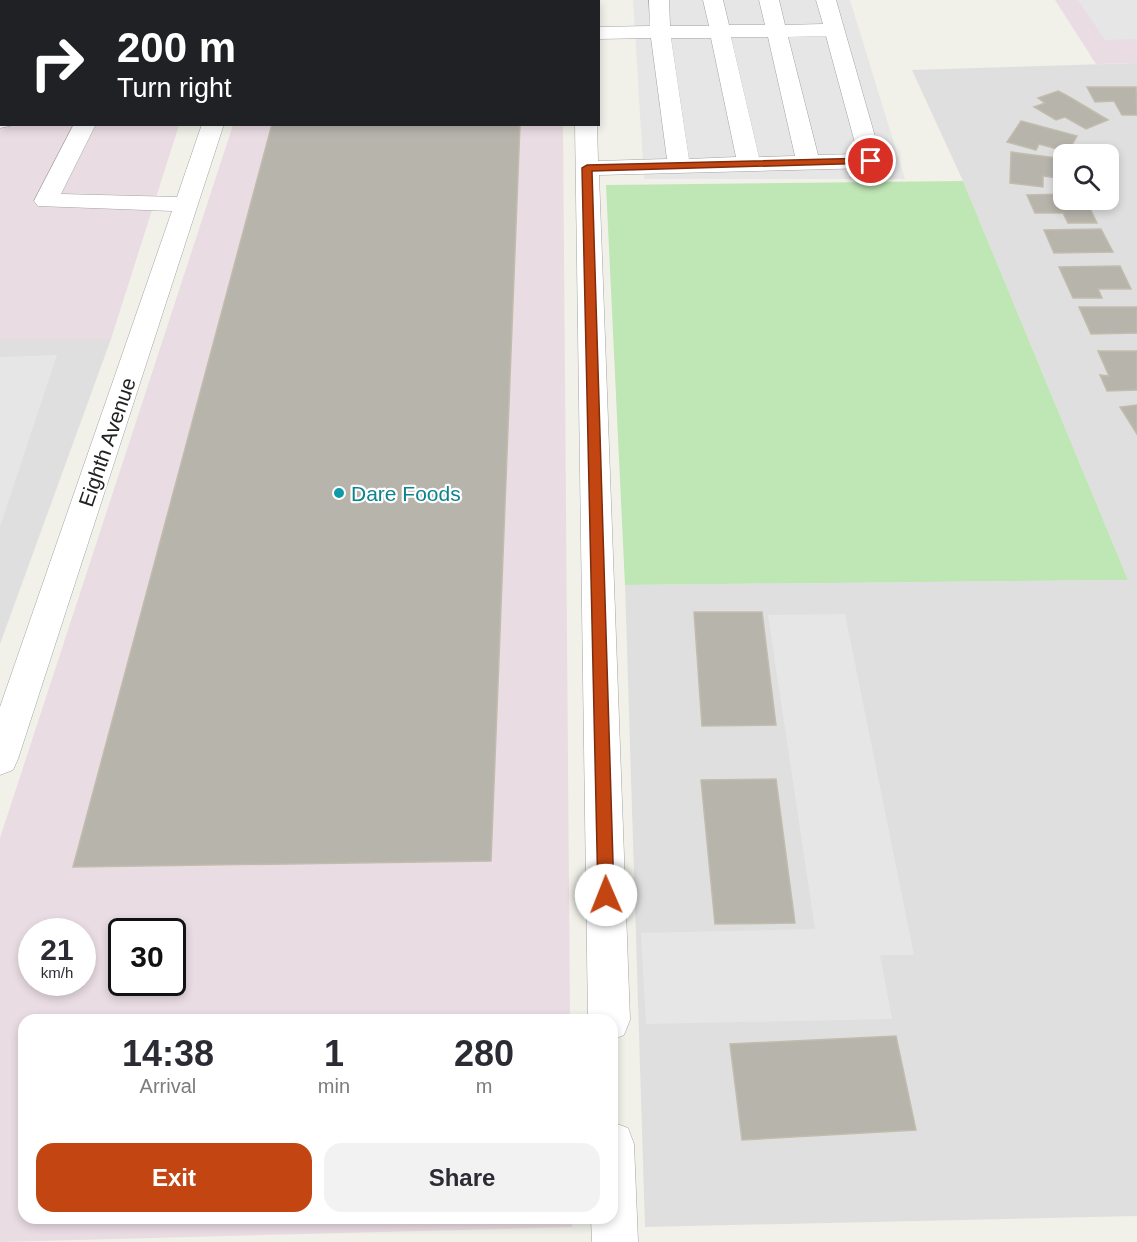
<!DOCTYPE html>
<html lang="en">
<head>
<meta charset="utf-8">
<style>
  body { margin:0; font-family:Helvetica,sans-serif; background:#f2f2f3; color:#2b2b33; height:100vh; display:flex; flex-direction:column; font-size:22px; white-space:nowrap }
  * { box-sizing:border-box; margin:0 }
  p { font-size:20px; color:#7c7c81 }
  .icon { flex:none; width:33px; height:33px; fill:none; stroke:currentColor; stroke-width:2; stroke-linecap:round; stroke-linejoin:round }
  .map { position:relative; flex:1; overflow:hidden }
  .drawer { position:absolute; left:18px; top:1014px; width:600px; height:210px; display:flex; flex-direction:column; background:#fff; border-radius:18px; box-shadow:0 3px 9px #0003 }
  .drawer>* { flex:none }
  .top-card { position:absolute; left:0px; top:0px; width:600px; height:126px; box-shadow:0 3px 9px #0003; background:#202124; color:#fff; overflow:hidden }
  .buttons { position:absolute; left:1053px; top:144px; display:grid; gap:12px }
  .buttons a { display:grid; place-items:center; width:66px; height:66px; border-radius:12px; background:#fff; box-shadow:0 3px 9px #0003; font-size:30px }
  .speed { position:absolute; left:18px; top:918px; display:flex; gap:12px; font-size:30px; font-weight:700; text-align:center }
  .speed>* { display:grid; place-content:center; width:78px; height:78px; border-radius:50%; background:#fff; box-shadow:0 3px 9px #0003; line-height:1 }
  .speed small { font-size:15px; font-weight:400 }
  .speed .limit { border:3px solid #111; border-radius:9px; background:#fff; color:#111 }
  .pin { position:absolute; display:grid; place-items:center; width:51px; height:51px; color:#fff; margin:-26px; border:3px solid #fff; border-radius:50%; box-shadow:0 2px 6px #0007 }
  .me { position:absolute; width:66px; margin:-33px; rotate:359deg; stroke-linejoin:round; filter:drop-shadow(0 0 4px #0008) }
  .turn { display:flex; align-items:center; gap:21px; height:126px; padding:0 18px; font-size:27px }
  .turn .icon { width:78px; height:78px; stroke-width:2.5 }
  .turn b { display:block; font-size:42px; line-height:51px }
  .eta { display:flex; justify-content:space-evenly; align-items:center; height:102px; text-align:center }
  .eta b { font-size:36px; font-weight:800; line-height:42px }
  .primary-button { display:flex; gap:12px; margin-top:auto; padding:12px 18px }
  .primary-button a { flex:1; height:69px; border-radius:18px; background:#c24512; color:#fff; font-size:24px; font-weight:800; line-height:69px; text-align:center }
  .primary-button a+a { background:#f2f2f3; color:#2b2b33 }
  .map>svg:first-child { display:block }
</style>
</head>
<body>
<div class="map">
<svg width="1137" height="1242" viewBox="0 0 1137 1242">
  <rect width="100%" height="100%" fill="#f1f1ea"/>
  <g fill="#e0dfdf" fill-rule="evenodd">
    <path d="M1137,63V1216L645,1227L625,585L1128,580L963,181L912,70ZM1064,154H1108V200H1064Z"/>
    <polygon points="0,339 111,339 0,644"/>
  </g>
  <g fill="#eadce3" fill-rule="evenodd">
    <polygon points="1055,0 1137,0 1137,63 1096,64"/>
    <polygon points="0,99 2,124 179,125 111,339 0,339"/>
    <path d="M233,125H563L570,1020H24V1218H572V1227L0,1242V838ZM32,932H82V982H32ZM122,932H172V982H122Z"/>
  </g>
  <polygon fill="#bfe6b5" points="963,181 1128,580 625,585 606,185"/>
  <g fill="#e6e6e6">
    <polygon points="633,0 850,0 905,179 644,179"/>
    <polygon points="1078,0 1137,0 1137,39 1105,40"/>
    <polygon points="57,355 0,527 0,357"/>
    <polygon points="845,614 914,955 880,955 892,1019 646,1024 641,933 815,929 768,615"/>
  </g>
  <g fill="#b7b4ac" stroke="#c2bcad" stroke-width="1.5">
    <polygon points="46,0 140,0 45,2"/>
    <polygon points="305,0 525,0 305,2"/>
    <polygon points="1087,87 1136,87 1137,115 1122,115 1114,101 1095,102"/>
    <polygon points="1058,91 1066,95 1108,120 1086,129 1065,117 1056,120 1034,107 1045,103 1038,98"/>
    <polygon points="1021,121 1077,136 1068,152 1039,144 1036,150 1007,142"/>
    <polygon points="272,124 520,124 491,861 73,867"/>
    <polygon points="1011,152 1064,159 1064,179 1043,176 1043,187 1010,183"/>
    <polygon points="1064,194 1064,200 1086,200 1097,223 1068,223 1063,213 1035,213 1027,195"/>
    <polygon points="1101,229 1113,252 1054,253 1044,230"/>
    <polygon points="1120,266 1131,289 1098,289 1102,298 1073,298 1059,267"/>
    <polygon points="1079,307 1137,307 1137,333 1091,334"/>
    <polygon points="1098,351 1137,351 1137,390 1107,391 1100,375 1109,376"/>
    <polygon points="1137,405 1137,434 1120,407"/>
    <polygon points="694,612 762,612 776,725 702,726"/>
    <polygon points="776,779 795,923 715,924 701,780"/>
    <polygon points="896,1036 916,1130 742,1140 730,1044"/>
  </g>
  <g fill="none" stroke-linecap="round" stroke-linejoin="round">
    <defs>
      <g id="minor">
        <rect x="245" y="0" width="20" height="2"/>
        <rect x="573" y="0" width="20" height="2"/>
        <path d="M649,0H669L670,26H709L703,0H723L729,25H765L759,0H779L785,25L823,24L816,0H836L882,161L879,166L871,168L599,175L630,1020L624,1035L612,1040V1020H588L575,124H597L598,161L667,159L651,38L598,39V27L650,26ZM826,36L858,154L818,155L788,37ZM731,37H768L795,156L759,157ZM671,38H711L736,157L689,159Z"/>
        <polygon points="0,114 2,124 10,126 0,128"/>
        <polygon points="74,124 96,124 61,194 177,197 202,124 224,124 18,759 13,770 0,775 0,707 172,211 38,206 34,201"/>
        <polygon points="612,1122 628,1128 634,1144 638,1242 592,1242 591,1218 612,1218"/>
      </g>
    </defs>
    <use href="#minor" stroke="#a3a3a3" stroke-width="1"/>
    <use href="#minor" fill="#fff" fill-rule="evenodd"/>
  </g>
  <polygon fill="#c24512" stroke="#7e2d0c" stroke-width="1.5" points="871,158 874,159 874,163 592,171 614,895 612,901 606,903 600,901 598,895 582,168 587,165"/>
  <circle fill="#0f9aa8" stroke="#fff" stroke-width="2" cx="339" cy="493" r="6"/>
  <g text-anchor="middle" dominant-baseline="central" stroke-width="4.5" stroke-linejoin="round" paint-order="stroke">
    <g font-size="21" fill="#222" stroke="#fff">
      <text transform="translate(107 442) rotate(-71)">Eighth Avenue</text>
    </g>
    <g font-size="21" fill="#0d838f" stroke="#fff" text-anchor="start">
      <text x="351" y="493">Dare Foods</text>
    </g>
  </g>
</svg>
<div class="buttons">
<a><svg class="icon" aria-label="search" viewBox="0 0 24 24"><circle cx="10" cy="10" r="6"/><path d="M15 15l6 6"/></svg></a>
</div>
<div class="speed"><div>21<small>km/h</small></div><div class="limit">30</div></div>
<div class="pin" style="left:871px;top:161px;background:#d93025"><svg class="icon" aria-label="arrive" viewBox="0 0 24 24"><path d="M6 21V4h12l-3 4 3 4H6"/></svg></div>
<svg class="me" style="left:606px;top:895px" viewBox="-20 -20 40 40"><circle r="19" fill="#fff"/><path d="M0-13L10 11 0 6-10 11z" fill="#c24512"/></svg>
<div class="top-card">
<div class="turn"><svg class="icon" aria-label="right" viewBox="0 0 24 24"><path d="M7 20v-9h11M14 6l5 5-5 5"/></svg><div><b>200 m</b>Turn right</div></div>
</div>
<section class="drawer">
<div class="eta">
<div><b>14:38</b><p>Arrival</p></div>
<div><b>1</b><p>min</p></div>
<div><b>280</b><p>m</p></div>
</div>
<div class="primary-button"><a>Exit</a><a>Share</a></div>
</section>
</div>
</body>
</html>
